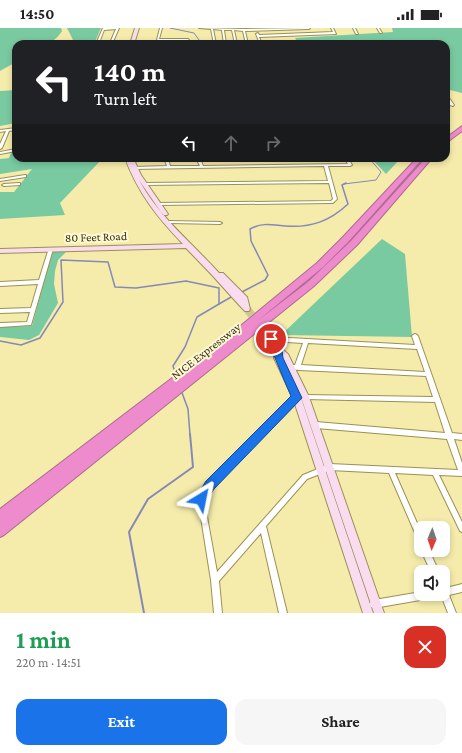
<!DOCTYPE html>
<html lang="en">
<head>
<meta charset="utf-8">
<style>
  body { margin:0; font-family:"Crimson Pro",serif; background:#f6f6f6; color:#222; height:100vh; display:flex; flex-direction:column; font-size:15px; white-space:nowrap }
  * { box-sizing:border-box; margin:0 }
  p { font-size:13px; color:#767676 }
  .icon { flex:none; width:22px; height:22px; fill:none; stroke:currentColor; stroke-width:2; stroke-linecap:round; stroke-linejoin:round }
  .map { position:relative; height:585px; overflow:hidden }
  .details { display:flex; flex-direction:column; background:#fff; flex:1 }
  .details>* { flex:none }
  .hud { position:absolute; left:12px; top:12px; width:438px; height:122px; border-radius:12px; box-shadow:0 2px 6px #0003; background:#202124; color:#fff; overflow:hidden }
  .needle { width:26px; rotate:182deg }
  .fabs { position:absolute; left:414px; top:493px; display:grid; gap:8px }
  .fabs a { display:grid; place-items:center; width:36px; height:36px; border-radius:8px; background:#fff; box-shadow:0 2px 6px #0003; font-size:20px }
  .pin { position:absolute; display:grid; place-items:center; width:34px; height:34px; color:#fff; margin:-17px; border:2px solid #fff; border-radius:50%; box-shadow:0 1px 4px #0007 }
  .me { position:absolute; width:44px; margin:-22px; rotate:35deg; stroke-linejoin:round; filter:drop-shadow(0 0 3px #0008) }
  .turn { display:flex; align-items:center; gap:14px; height:84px; padding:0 16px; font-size:18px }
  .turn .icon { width:52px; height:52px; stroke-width:2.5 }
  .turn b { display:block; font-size:28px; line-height:34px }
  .lanes { display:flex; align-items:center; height:38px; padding:0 16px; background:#0003; justify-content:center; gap:20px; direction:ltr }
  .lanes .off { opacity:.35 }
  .round { display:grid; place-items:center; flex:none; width:42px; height:42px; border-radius:12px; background:#f6f6f6 }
  .head { display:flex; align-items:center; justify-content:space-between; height:68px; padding:0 16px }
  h1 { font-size:24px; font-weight:700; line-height:30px; color:#1e9e55 }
  .action { display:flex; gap:8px; margin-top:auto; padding:8px 16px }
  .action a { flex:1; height:46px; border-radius:12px; background:#1a73e8; color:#fff; font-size:16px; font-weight:700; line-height:46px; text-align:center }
  .action a+a { background:#f6f6f6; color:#222 }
  .status { display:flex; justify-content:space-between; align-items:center; height:28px; padding:0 20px; background:#fff; direction:ltr }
  .status svg { height:11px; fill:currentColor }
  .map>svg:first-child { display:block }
</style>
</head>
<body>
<div class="status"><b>14:50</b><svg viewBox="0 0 49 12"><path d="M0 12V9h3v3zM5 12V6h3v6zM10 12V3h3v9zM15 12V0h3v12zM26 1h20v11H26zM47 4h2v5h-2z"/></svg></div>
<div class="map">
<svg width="462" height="585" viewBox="0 0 462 585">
  <rect width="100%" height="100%" fill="#f5ecab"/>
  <g fill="#79caa1">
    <path d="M0,0H61L62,3C50,22 36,16 16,16V34L0,43Z"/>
    <polygon points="67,0 101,0 94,16 75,16"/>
    <polygon points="392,0 462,0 462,65 446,61 446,16 299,16 295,10 393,4"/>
    <polygon points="16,62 16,95 0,98 0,63"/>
    <polygon points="16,113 16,130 103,130 60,175 65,187 0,191 0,164 14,164 32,141 0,146 0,131 9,130"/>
    <polygon points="371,130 401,130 386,146"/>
    <polygon points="382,211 405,226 412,309 281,307"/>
    <polygon points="52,224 66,224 58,232 55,243 54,256 58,275 39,307 29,312 0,309 0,299 32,298"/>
  </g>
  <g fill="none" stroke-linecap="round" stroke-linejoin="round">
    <g stroke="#8688b8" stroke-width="1">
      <polyline points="170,0 194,5 202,16"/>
      <polyline points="344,156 376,152 381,144 369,130"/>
    </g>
    <g stroke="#8688b8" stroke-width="1.5">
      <path d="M240,265L265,252L268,247L251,213L250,201C263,194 272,197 286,198C311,200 330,193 348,176L342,157L346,155"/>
      <polyline points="219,276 233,268"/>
      <polyline points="0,313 21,317 40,310 63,274 61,232 108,234 115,259 136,260 186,253 219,260 219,276 197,289 185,319 173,338 176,347"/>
      <polyline points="181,362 188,381 190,407"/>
    </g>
    <polyline stroke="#8688b8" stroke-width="2" points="144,585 129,504 148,471 193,439 190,406"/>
    <polyline stroke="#cfc78e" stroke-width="8" stroke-dasharray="8 4" stroke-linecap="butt" points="247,281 266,305"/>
    <defs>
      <g id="minor">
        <path d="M103,0H119L112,16H96ZM116,1L110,15H99L104,2Z"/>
        <polygon points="160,0 162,0 159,11 188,11 189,12 190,16 188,16 187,13 159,13 158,16 156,16"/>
        <polygon points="199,0 244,1 310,0 309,1 245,3 248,16 246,16 243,3 234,2 237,16 235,16 232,2 224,2 226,16 224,16 222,2 213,1 216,16 214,16 211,1"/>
        <polygon points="331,0 333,0 336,6 259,9 262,16 260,16 256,6 258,5 259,7 333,4"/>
        <polygon points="353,0 355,0 358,6 356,6"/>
        <polygon points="377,0 379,0 382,5 380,5"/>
        <polygon points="446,66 447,67 454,77 453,78 450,77 446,69"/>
        <polygon points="16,100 16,102 9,103 2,120 0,121 0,116 6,103 0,104 0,102"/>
        <polygon points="16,121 16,123 0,126 0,124"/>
        <polygon points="164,130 168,130 170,138 200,138 196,130 200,130 203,138 348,136 344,130 348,130 352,137 350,138 328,138 337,171 333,175 332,175 158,177 156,176 157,175 331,173 333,171 329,155 144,157 142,156 144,155 328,153 324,138 132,141 130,140 132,139 167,138"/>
        <polygon points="25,147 26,147 26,149 0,153 0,151"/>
        <polygon points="19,155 20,155 20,157 4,158 2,157 4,156"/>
        <polygon points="169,193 220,194 222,195 220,196 170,195 169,195"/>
        <polygon points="49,220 53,220 53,221 31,297 0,299 0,295 27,294 30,284 0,285 0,281 31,280 38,256 0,258 0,254 39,252"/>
        <path d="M415,306L417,307L418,308L452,405L462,406V412L454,411L462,435V448L439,447L462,494V504L460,503L433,447L395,445L421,504V516L419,514L389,445L330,442L307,451L266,498L287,585H279L261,505L219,553L222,585H214L211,552L198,471L208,455L295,368H299L300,370L299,372L212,459L204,472L217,544L303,447L330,436L458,442L447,411L316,400L314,399L313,397L314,395L316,394L445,405L435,374L305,371H303L302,369L303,367H305L433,369L426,348L299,342C296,342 293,341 290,341L289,339L290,337H295L303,315L271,313L269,312L268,311L269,310L271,309L415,317L412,308L413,307ZM308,315L417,321L425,344L301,337Z"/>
        <polygon points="421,522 429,522 439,544 431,544"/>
        <polygon points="462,556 462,564 449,567 456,585 448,585 441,567 440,566 443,566 443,558 446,560"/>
        <polygon points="421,564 421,566 436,566 435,569 432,570 374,580 371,579 370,576 371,573 374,572"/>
      </g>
      <g id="secondary">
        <polygon points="135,0 139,0 134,16 130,16"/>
        <path d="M125,130H129L131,134L133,133L135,134L141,147L168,186L167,187H163L139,152C159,189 191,214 219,245H223L247,269L250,281L249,283H245L240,278L212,247L186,220L0,225V221L183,216C157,189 138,165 125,130Z"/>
        <polygon points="266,302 269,303 281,320 288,326 309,369 384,585 374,585 301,369 282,330 301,370 373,585 363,585 293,370 274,330 274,323 262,305 263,303"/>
      </g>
      <g id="motorway">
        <polygon points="462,98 462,103 446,115 446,110"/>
        <polygon points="417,130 423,130 349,213 323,239 256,294 308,254 351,213 426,130 432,130 357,217 314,258 4,507 0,509 0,481 238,300 317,235 343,209"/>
      </g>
    </defs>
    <use href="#minor" stroke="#9a9154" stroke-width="2"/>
    <use href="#secondary" stroke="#9a9154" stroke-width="2"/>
    <use href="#motorway" stroke="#ae6c8e" stroke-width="2"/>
    <use href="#minor" fill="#fff" fill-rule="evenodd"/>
    <use href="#secondary" fill="#fadcf0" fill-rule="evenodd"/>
    <use href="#motorway" fill="#ee8bcd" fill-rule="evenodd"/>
  </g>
  <path fill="#1a73e8" stroke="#114b97" d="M271,308L274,309L282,322L283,330L302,370L214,461L205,475L201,477L197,475L195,471L206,453L291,368C282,349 276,329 266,311Z"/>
  <g text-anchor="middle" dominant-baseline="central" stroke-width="4" stroke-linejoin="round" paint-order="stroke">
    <g font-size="12" fill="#373319" stroke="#fef9d2">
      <text transform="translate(96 209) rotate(-2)">80 Feet Road</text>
      <text transform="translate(206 323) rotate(-38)">NICE Expressway</text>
    </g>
  </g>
</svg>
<div class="fabs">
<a><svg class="needle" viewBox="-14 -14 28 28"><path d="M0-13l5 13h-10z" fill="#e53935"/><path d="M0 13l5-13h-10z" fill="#767676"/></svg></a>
<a><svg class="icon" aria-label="sound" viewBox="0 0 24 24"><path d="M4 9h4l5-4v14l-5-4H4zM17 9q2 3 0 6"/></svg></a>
</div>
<div class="pin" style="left:271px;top:311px;background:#d93025"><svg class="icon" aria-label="arrive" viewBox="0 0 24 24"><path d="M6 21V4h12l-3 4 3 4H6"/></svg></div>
<svg class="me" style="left:201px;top:471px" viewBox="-20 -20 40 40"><path d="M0-17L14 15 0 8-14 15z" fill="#1a73e8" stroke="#fff" stroke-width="4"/></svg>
<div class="hud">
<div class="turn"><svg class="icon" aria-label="left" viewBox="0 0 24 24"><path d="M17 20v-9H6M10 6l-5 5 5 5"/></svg><div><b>140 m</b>Turn left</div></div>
<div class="lanes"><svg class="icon" aria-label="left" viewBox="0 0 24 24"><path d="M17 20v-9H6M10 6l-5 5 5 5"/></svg><svg class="icon off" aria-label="ahead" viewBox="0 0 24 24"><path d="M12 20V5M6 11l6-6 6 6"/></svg><svg class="icon off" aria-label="right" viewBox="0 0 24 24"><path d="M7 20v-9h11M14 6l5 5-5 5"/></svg></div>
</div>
</div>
<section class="details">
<div class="head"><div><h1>1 min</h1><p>220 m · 14:51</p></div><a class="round" style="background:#d93025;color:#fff"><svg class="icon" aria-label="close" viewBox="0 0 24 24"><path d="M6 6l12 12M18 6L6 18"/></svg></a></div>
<div class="action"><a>Exit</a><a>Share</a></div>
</section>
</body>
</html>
